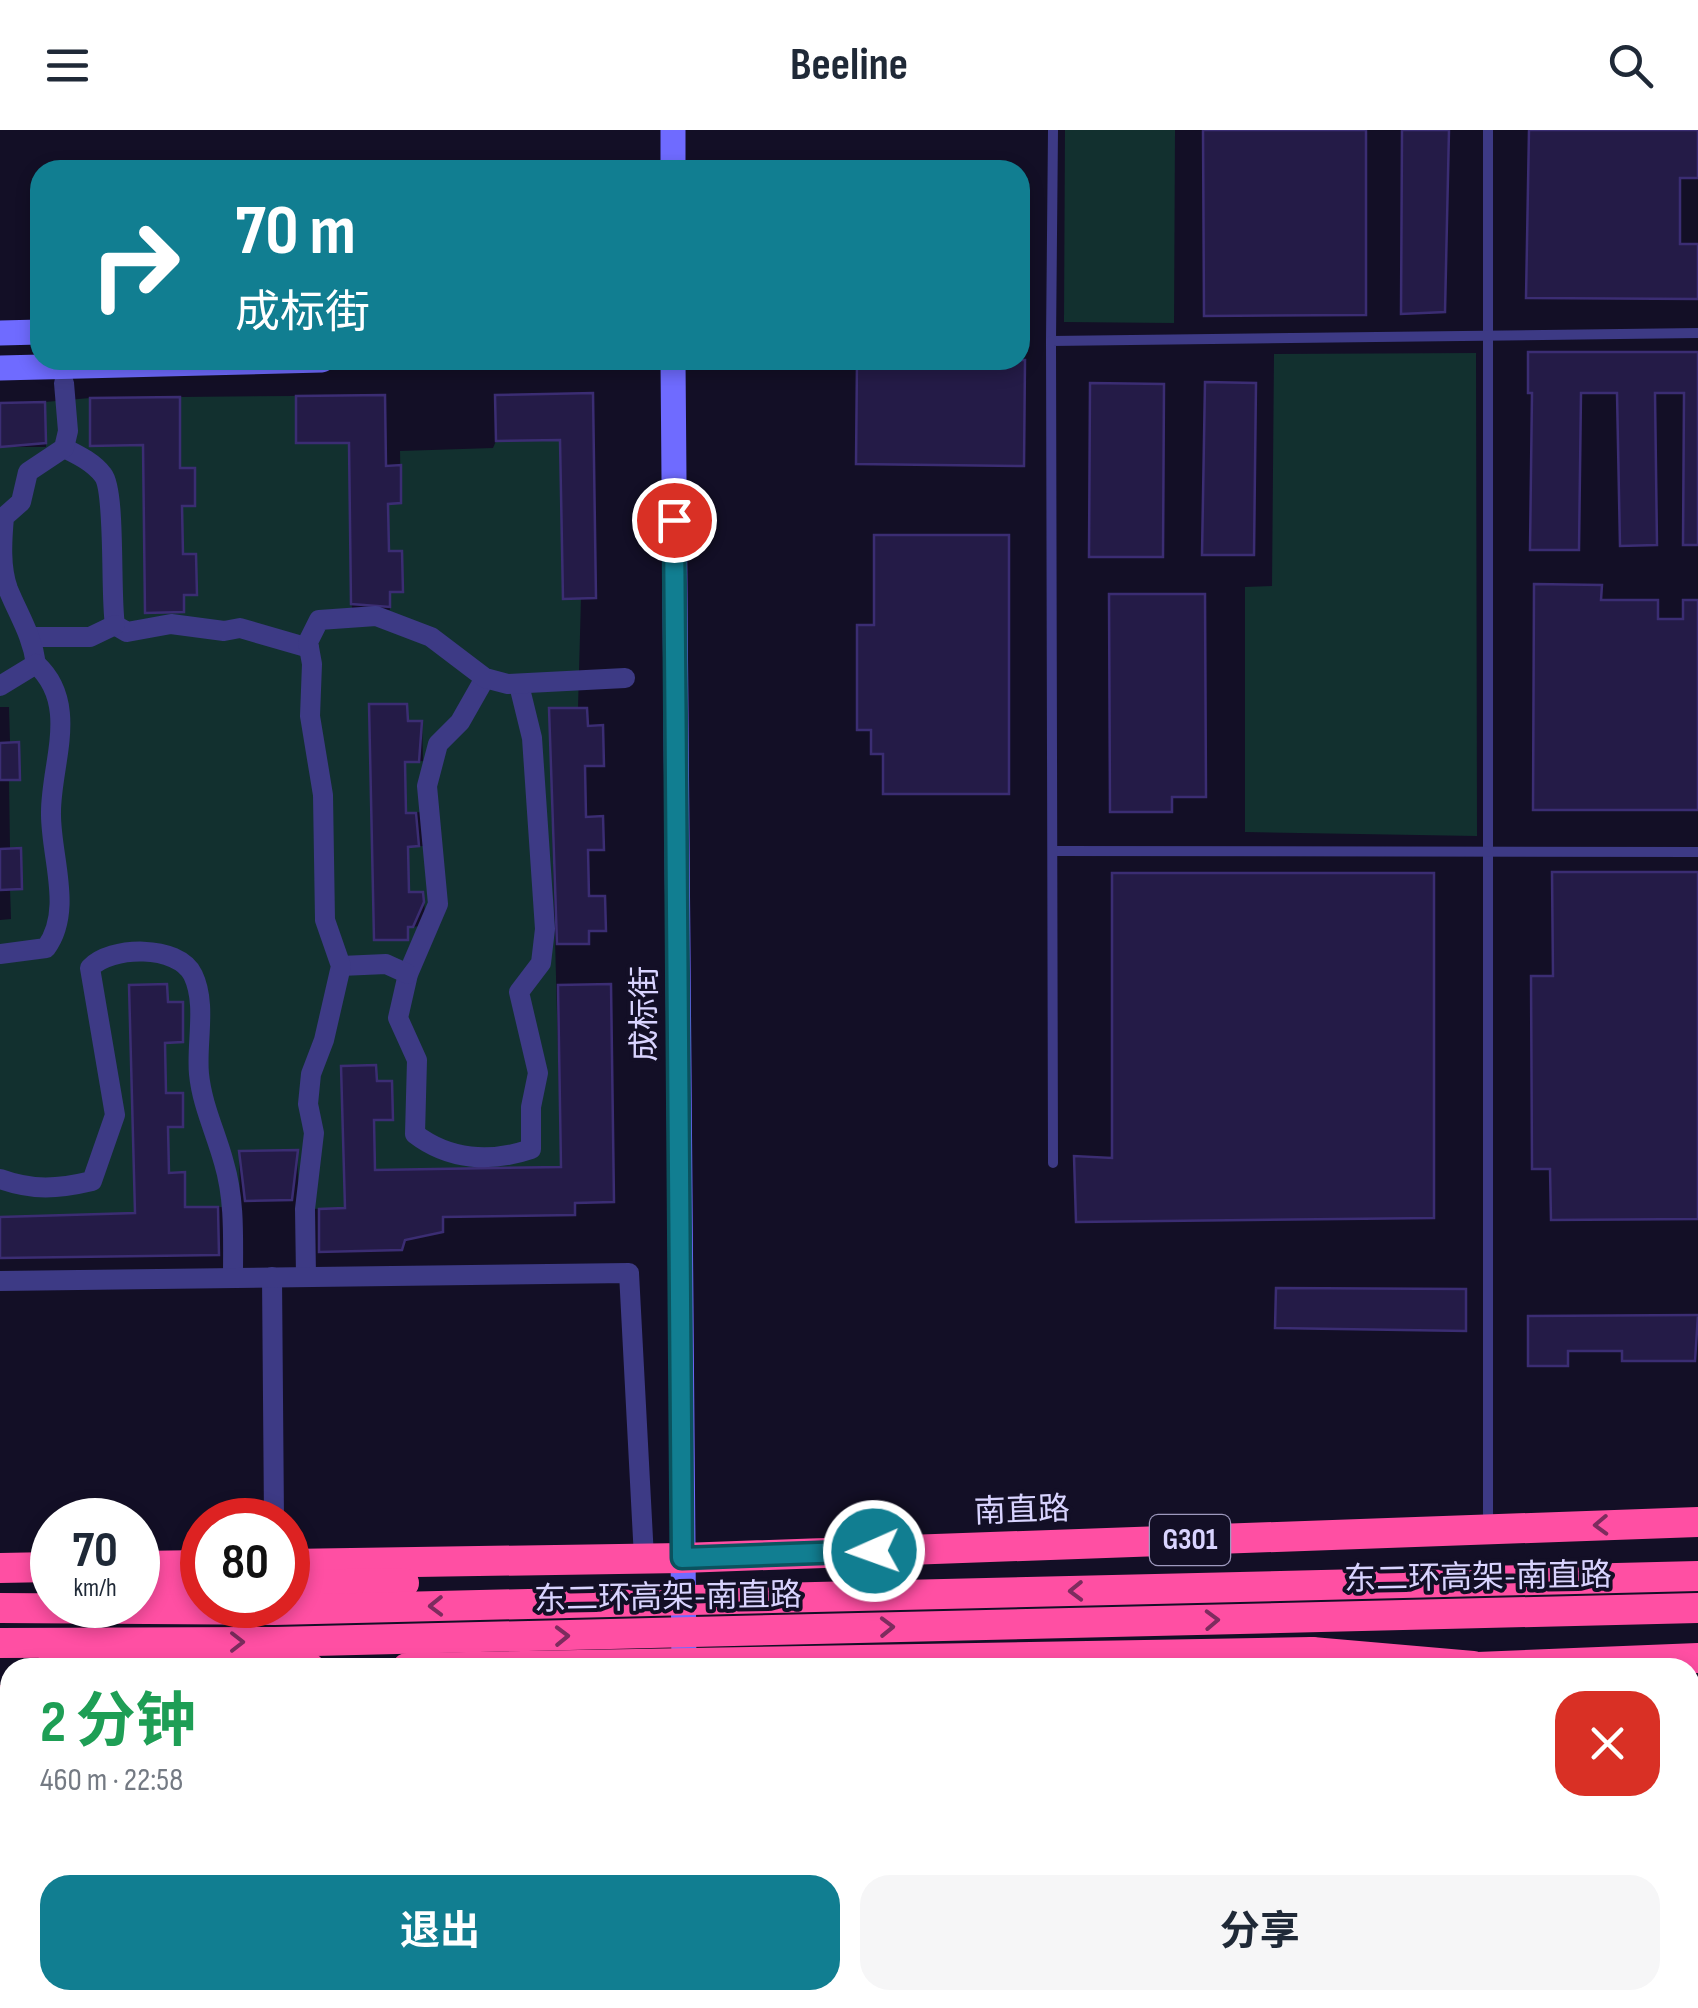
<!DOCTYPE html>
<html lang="zh">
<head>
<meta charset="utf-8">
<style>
  body { margin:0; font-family:"Sofia Sans Condensed","Noto Sans SC",sans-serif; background:#f6f6f7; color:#1f2937; height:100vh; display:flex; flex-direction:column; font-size:38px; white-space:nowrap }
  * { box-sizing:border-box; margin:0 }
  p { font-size:32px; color:#747a83 }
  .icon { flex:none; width:55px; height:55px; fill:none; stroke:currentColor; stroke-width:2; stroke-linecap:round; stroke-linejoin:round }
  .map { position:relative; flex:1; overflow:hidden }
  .details { position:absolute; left:0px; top:1528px; width:1700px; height:352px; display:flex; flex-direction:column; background:#fff; border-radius:30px 30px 0 0; box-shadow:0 5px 15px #0003 }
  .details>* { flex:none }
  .guide { position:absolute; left:30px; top:30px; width:1000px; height:210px; border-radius:30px; box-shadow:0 5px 15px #0003; background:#117e91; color:#fff; overflow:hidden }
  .speed { position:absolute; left:30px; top:1368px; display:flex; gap:20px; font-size:50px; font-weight:700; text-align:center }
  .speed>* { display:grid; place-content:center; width:130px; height:130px; border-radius:50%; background:#fff; box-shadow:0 5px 15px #0003; line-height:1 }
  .speed small { font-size:25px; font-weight:400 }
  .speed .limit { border:15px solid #d22; background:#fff; color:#111 }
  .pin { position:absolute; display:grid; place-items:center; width:85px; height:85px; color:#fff; margin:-42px; border:5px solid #fff; border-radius:50%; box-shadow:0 2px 10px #0007 }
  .me { position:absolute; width:110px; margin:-55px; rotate:268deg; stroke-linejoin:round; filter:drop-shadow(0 0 8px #0008) }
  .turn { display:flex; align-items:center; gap:35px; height:210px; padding:0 40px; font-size:45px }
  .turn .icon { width:130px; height:130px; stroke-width:2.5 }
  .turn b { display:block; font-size:70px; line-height:85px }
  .round { display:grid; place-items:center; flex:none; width:105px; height:105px; border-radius:30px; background:#f6f6f7 }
  .summary { display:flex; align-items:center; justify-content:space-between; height:170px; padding:0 40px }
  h1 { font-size:60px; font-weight:700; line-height:75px; color:#1e9e55 }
  .button { display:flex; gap:20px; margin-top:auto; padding:20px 40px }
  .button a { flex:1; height:115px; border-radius:30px; background:#117e91; color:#fff; font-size:40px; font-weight:700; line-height:115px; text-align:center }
  .button a+a { background:#f6f6f7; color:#1f2937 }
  header { display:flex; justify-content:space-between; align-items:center; height:130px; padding:0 40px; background:#fff; font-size:45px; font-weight:700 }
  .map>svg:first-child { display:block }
</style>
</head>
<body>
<header><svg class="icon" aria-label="menu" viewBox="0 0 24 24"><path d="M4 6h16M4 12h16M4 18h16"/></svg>Beeline<svg class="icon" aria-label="search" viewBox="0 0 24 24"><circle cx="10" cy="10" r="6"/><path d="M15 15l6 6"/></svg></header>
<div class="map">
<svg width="1698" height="1878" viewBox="0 0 1698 1878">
  <rect width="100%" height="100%" fill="#130f26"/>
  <g fill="#12302f" fill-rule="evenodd">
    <polygon points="1065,0 1175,0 1174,193 1064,192"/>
    <polygon points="1476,223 1477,706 1245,702 1245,457 1272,456 1274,224"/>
    <path d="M296,266L297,313H349L352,480H390V462L403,461L402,422L389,421L388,374L401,373L400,321L493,318L496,311L560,310L581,468L578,578L549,579L561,1037L375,1040L374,990L393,989L392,951H377L376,935L342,936L345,1078L312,1079L299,1070L297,1020L239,1022L240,1071L227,1077H185V1043H169L168,997L183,996V964L166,963L165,913L183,912V872H168L167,854L130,855L135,1083L0,1087V790L11,789L10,759L22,758L21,719H10L9,650H19V612H10L9,577H0V317H46L45,272L90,268L91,316L143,315L146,483L184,482V465L197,464L196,424H183L182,376H195V339L181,338L180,267ZM406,574L407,591L422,592L423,631L405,632L406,683L422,682L423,716L408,717L409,762H424L425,796L408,797V810H375L369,575Z"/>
  </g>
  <g fill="#241b47" stroke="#3b2d73" stroke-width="2.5">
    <polygon points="1203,0 1366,0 1366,185 1204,186"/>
    <polygon points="1402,0 1449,0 1445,182 1401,184"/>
    <polygon points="1529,0 1698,0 1698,48 1680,48 1680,114 1698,114 1698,169 1526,168"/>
    <polygon points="1528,222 1698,222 1698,415 1683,415 1684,263 1655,263 1657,415 1620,416 1617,263 1581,263 1579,420 1530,420 1532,263 1528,263"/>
    <polygon points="857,230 1025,230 1024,336 856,334"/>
    <polygon points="1205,252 1256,253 1254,425 1202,425"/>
    <polygon points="1090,253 1164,254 1163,427 1089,427"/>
    <polygon points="593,263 596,468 563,469 560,310 496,311 495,265"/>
    <polygon points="385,265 386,336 401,335 401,373 388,374 389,421 402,421 403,462 390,462 390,477 351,474 349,313 296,313 296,266"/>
    <polygon points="180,267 180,338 195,338 195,376 182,376 183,424 196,424 197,465 184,465 184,482 145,483 143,315 90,316 90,268"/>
    <polygon points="45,272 46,313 0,317 0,273"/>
    <polygon points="874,405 1009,405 1009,664 883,664 883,624 871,624 871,600 857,600 857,495 874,495"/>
    <polygon points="1534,454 1602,455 1601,470 1658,470 1658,489 1683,489 1683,470 1698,470 1698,680 1533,680"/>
    <polygon points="1109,464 1205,464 1206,667 1172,667 1172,682 1110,682"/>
    <polygon points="369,574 407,574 408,591 422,591 419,632 405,632 406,683 416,683 419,716 408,717 409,762 423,762 424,772 413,797 408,797 408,810 374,810"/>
    <polygon points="549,578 587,578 588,596 603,595 604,636 585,636 586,687 603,686 604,720 588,720 589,766 605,766 606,801 589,801 589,814 557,814"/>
    <polygon points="19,612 20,650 0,650 0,613"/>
    <polygon points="21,718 22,759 0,760 0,719"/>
    <polygon points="1552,742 1698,742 1698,1089 1551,1090 1550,1039 1532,1039 1531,846 1553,846"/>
    <polygon points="1112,743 1434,743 1434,1088 1076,1092 1074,1026 1112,1028"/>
    <polygon points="167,854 168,872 183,872 183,912 165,913 166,963 183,963 183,997 168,997 169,1043 185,1042 185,1077 218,1077 219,1125 0,1128 0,1087 135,1083 129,855"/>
    <polygon points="611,854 614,1072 575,1073 575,1085 443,1087 443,1102 405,1110 402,1120 319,1122 319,1079 345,1078 341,936 376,935 377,951 392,951 393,990 374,990 375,1040 561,1037 558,855"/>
    <polygon points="298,1020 292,1070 245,1071 239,1021"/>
    <polygon points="1276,1158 1466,1159 1466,1201 1275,1198"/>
    <polygon points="1698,1185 1695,1231 1622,1231 1622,1221 1568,1221 1568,1236 1528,1236 1528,1186"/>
  </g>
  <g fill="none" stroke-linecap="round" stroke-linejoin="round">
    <g stroke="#3d3a85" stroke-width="10">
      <polyline points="1488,0 1488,1398"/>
      <polyline points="1051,211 1053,0"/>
      <polyline points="1053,721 1698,722"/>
      <polyline points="1053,1033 1051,211 1698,203"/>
      <polyline points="148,1878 149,1870"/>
    </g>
    <g stroke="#3d3a85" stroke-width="20">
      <path d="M64,318C78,325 93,332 103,345C116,361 110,465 115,495L127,502L171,494L224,501L240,498L309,518"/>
      <polyline points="32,507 90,507 115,495"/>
      <path d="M36,534C32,505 19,486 8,459C0,437 2,410 4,387L21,372L28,342L64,318L68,301L64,253"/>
      <path d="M485,548L460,592L438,614L427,656L438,774L408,844L398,888L417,930L415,1004C449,1030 490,1033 531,1019V977L538,943L519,862L541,833L545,799L532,608L520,559"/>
      <path d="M0,556L36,534C80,574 51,633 51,682C50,725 74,780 46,818L0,824"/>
      <polyline points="341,836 386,834 408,844"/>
      <path d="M0,1049C33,1061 58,1059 92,1051L115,985L90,838C110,816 178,814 193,845C207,874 196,913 199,944C202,975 216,1003 224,1033C235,1070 233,1109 233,1147"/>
      <polyline points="306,1146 305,1079 314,1003 308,974 311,944 324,910 341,836 325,790 323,665 310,586 312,534 308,512 319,490 376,486 431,507 485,548 508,554 625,548"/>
      <polyline points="272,1147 274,1390"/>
      <polyline points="0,1151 629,1143 644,1428"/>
      <polyline points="1516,1870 1516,1878"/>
    </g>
    <g stroke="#6f6bff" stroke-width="25">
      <polyline points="673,0 673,40"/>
      <polyline points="0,203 40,202"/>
      <polyline points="673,230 684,1538"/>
      <polyline points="0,238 322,230"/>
      <polyline points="688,1870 688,1878"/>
    </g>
    <g stroke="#ff4fa3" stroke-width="30">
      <polyline points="288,1434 682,1428 1698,1392"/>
      <polyline points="138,1436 202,1435"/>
      <polyline points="0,1438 52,1437"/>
      <polyline points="288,1455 404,1453"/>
      <polyline points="138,1457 202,1457"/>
      <polyline points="1312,1522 1473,1536"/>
      <polyline points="53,1523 135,1533 310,1538"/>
      <polyline points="1453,1538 1698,1528"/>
      <polyline points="0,1570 10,1570"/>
    </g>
    <g stroke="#ff4fa3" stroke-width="30">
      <polyline points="0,1478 274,1480 1698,1446"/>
      <polyline points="0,1513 274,1512 1698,1478"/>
      <polyline points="407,1538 1312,1522"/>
    </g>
  </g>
  <defs><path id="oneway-chevron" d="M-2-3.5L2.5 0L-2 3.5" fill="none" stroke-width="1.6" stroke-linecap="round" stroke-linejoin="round" transform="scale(2.5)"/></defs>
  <g stroke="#7d2c5e">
    <use href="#oneway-chevron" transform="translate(1601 1395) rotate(178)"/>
    <use href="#oneway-chevron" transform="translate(1076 1461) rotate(179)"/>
    <use href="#oneway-chevron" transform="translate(436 1476) rotate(179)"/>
    <use href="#oneway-chevron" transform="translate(1212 1490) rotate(-2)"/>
    <use href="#oneway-chevron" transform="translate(887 1497) rotate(-1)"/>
    <use href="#oneway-chevron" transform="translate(562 1506) rotate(-1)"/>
    <use href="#oneway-chevron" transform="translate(237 1512)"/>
  </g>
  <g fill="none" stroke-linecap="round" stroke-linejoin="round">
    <defs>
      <polyline id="route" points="674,390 682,1428 874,1421"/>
    </defs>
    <use href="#route" stroke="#0b525e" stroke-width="25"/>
    <use href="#route" stroke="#117e91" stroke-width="18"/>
  </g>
  <g text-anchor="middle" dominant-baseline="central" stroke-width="8" stroke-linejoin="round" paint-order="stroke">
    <rect fill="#130f26" stroke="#9e99be" stroke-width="2.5" x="1150" y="1385" width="80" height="50" rx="8"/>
    <g font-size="30" font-weight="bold" fill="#d9d4ff">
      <text x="1190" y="1410">G301</text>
    </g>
    <g font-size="32" fill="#d9d4ff" stroke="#130f26">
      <text transform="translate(645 884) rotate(-90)">成标街</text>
      <text transform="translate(1022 1381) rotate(-2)">南直路</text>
      <text transform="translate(1478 1448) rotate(-1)">东二环高架-南直路</text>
      <text transform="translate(668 1468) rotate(-1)">东二环高架-南直路</text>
    </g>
  </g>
</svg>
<div class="speed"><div>70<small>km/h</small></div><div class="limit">80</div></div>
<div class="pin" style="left:674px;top:390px;background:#d93025"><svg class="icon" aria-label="arrive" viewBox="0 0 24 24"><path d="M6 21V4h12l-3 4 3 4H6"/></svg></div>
<svg class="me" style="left:874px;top:1421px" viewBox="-20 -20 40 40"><circle r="17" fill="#117e91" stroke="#fff" stroke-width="3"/><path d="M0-11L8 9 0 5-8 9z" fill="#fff"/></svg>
<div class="guide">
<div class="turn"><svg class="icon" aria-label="right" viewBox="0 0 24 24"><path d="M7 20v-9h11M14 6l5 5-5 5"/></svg><div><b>70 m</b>成标街</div></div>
</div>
<section class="details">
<div class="summary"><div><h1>2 分钟</h1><p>460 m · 22:58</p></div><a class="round" style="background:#d93025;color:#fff"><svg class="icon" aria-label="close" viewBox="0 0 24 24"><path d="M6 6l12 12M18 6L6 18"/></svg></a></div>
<div class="button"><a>退出</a><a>分享</a></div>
</section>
</div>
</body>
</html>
